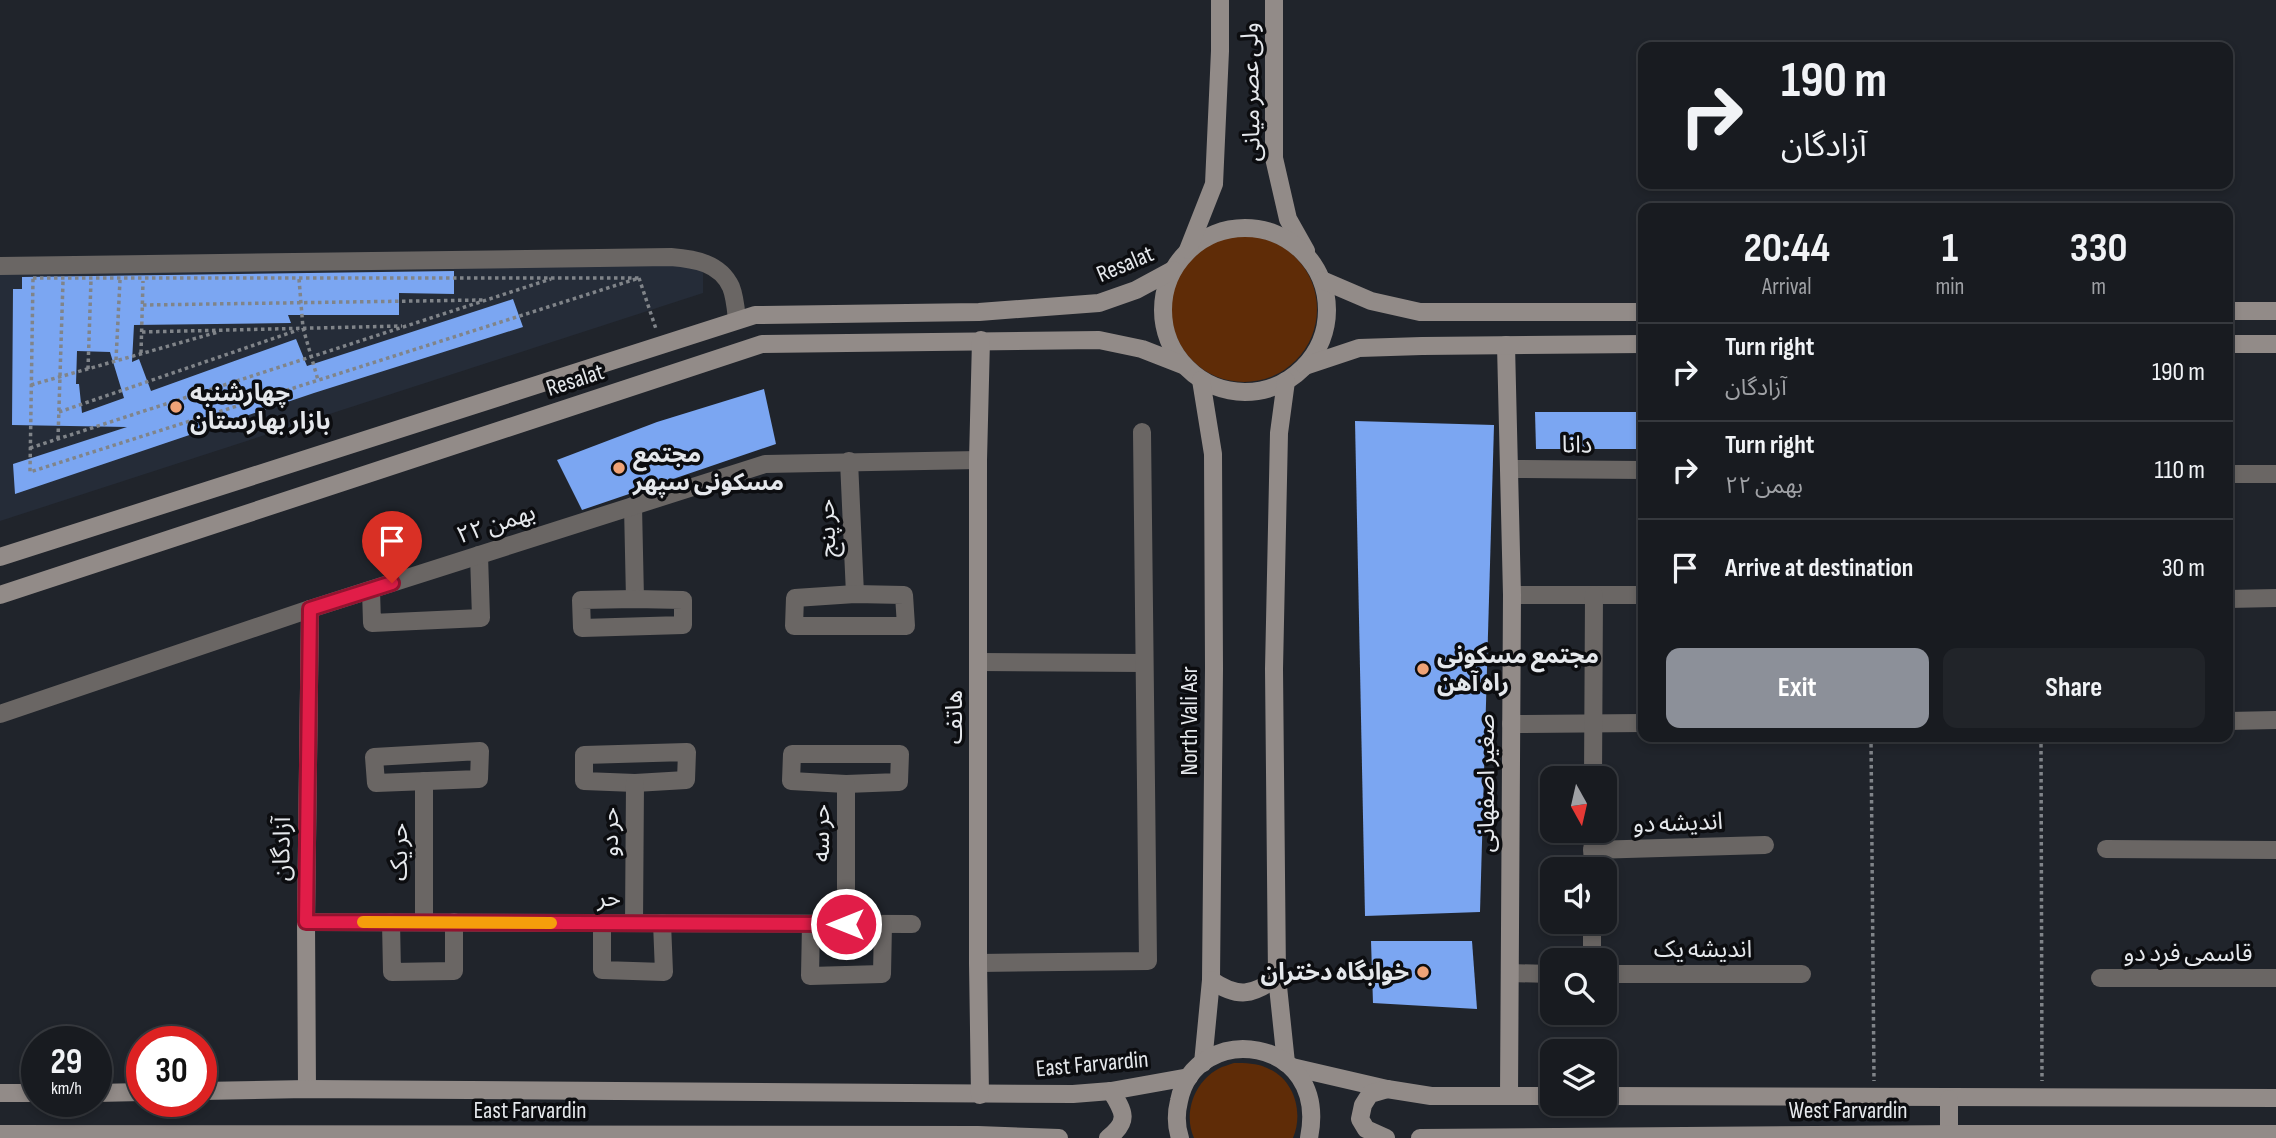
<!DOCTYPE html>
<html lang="en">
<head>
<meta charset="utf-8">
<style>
  body { margin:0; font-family:"Sofia Sans Condensed","Noto Sans Arabic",sans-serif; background:#212429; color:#f1f3f6; height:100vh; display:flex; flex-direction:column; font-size:26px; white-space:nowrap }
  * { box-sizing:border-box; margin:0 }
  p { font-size:23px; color:#9fa1a5 }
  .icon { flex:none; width:38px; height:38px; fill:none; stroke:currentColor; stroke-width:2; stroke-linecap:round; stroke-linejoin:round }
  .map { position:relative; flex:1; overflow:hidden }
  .panel { position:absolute; left:1638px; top:203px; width:595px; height:539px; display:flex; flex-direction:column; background:#181b20; border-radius:14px; box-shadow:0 4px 10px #0003,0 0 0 2px #36393e }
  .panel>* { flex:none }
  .hud { position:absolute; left:1638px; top:42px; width:595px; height:147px; border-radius:14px; box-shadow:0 4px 10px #0003,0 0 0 2px #36393e; background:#181b20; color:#f1f3f6; overflow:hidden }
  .needle { width:46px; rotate:172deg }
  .tools { position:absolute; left:1540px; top:766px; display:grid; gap:14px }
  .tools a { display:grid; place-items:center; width:77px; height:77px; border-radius:14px; background:#181b20; box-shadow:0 4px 10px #0003,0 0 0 2px #36393e; font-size:35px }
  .speed { position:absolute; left:21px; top:1026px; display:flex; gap:14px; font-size:35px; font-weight:700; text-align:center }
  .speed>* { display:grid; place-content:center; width:91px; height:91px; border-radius:50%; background:#181b20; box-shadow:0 4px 10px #0003,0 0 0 2px #36393e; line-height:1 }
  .speed small { font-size:18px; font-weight:400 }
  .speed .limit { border:10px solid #d22; background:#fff; color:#111 }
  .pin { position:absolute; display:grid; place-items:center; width:60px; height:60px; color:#fff; margin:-72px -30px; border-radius:50% 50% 50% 0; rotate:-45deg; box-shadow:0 0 7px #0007 }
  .pin .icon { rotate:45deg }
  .me { position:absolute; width:77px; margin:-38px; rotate:270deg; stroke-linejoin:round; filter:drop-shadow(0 0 5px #0008) }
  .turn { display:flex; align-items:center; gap:24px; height:147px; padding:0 28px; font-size:32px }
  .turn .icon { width:91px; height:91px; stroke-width:2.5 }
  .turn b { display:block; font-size:49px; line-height:60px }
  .eta { display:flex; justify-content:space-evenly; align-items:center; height:119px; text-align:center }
  .eta b { font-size:42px; font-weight:700; line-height:49px }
  .cta { display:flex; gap:14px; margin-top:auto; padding:14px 28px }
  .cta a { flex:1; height:80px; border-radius:14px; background:#8c9099; color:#fff; font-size:28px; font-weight:700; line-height:80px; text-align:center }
  .cta a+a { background:#212429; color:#f1f3f6 }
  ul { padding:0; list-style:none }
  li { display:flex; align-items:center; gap:21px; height:98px; padding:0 28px; border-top:2px solid #36393e }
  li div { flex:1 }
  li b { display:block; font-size:26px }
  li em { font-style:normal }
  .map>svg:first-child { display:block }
</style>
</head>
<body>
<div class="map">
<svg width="2276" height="1138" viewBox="0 0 2276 1138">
  <rect width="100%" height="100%" fill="#20242b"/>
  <polygon fill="#252c38" points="635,261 703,269 703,293 0,521 0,269"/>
  <g fill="#5f2c07">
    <circle cx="1244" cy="309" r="73"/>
    <path d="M1234,1063C1246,1063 1256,1063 1267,1068C1294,1079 1304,1112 1293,1138H1194C1183,1114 1194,1082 1218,1069C1223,1066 1229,1065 1234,1063Z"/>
  </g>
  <g fill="#7ba6f2" fill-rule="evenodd">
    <path d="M454,271V294L399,293V315H288L291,323L134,325L132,362L139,359L151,391L296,339L307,366L513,299L523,327L314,393L15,494L13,464L127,427L12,425L13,289H22V277ZM77,351L110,352L124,398L82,413L79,384H76Z"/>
    <polygon points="764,389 776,444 582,510 557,460 657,422"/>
    <polygon points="1535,412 1643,412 1643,449 1536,449"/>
    <polygon points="1355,421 1494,425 1480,912 1365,916"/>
    <polygon points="1371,941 1472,941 1477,1009 1373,1003"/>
  </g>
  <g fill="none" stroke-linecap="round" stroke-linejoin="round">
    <g stroke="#808489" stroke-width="3.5" stroke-dasharray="3.5 3.5" stroke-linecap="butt">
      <polygon points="33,278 639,278 30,472"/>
      <polyline points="639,278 656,329"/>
      <polyline points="299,279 303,328 318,380"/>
      <polyline points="143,305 483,300"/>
      <polyline points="142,332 402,326"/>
      <polyline points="141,353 143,281"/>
      <polyline points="116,360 120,280"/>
      <polyline points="88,369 91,280"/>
      <polyline points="31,385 218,332"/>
      <polyline points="59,412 298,330"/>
      <polyline points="58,439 63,281"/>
      <polyline points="30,448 551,279"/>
      <polyline points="1871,737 1874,1081"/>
      <polyline points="2041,737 2042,1081"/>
    </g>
    <g stroke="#6a6664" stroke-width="18">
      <path d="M0,266L671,257C695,259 720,263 731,287C735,297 736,310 737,320"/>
      <polyline points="849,461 855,594"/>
      <polyline points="1510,469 1643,470"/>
      <polyline points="2228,474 2276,474"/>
      <polyline points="633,506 635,599"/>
      <polyline points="371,590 372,623 481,618 479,555"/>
      <polygon points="855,594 904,595 906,626 794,626 795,598"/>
      <polyline points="1512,595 1643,595"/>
      <polygon points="635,599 683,600 683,625 582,628 581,600"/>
      <polyline points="2228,599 2276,598"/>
      <polyline points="979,662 1144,663"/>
      <polyline points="0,714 310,609 765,464 978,460"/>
      <polyline points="2228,721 2276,720"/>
      <polyline points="1511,724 1643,723"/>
      <polygon points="480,751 479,779 376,783 374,757"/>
      <polygon points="687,752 686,780 635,783 584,781 584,755"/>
      <polygon points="792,754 900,754 899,782 846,784 791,781"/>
      <polyline points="1593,779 1594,595"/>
      <polyline points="2106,849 2276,850"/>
      <polyline points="1592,850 1765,845"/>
      <polyline points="1592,870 1593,831"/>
      <polyline points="306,922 912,924"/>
      <polyline points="391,922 392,972 454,971 454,922"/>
      <polyline points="424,922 424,781"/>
      <polyline points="602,923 602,970 664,972 662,923"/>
      <polyline points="634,923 635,783"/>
      <polyline points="811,924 810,976 882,974 883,924"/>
      <polyline points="846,924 846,784"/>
      <polyline points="1592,961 1592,922"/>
      <polyline points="978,963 1148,961 1142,432"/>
      <polyline points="1510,973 1552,974"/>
      <polyline points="1605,974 1802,974"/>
      <polyline points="2100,978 2276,978"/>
    </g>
    <g stroke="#928b88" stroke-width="18">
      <polyline points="1274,0 1274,158 1288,219 1306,251"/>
      <circle cx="1245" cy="310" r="82"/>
      <polyline points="1188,250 1214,184 1220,51 1220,0"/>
      <polyline points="1322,280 1371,301 1420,312 1643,312"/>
      <polyline points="2228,311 2276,311"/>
      <polyline points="2228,344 2276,344"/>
      <polyline points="1506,345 1512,595 1509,1096"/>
      <polyline points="1305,366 1359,348 1422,346 1643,344"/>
      <polyline points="1201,380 1213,454 1214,668 1211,980 1203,1063"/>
      <polyline points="0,557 755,315 979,312 1099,303 1136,290 1173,270"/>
      <polyline points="0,595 762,344 1099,340 1142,349 1183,365"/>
      <path d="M1211,980C1237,998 1253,996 1277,977"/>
      <polyline points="1286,1063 1277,977 1274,669 1279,433 1286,381"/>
      <polyline points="1292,1067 1387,1089 1431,1096 1552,1096"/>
      <polyline points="307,1089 306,922 310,609"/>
      <polyline points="201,1091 307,1089 1073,1094 1111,1091 1189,1077"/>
      <polyline points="0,1093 37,1093"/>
      <polyline points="96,1093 142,1092"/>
      <polyline points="980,1095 978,963 978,460 981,340"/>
      <polyline points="1605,1096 2276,1098"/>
      <polyline points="1949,1099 1949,1134"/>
      <polyline points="0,1134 978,1135 1059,1138"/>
      <path d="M1108,1138C1130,1121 1124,1112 1111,1091"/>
      <path d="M1180,1138C1176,1126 1176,1113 1179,1101C1195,1020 1330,1035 1309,1138"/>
      <polyline points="1386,1138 1366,1129 1360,1119 1363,1105 1370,1094 1387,1089"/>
      <polyline points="1420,1138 1963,1134 2276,1134"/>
    </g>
  </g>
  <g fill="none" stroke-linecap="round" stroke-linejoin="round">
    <defs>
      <polyline id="route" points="392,583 310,609 306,922 846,924"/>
    </defs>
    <use href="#route" stroke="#92132f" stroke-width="18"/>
    <use href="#route" stroke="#e11d48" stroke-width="12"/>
    <polyline stroke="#f59e0b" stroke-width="12" points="363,922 551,923"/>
  </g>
  <g fill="#efa377" stroke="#0c0d10" stroke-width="2.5">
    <circle cx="176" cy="407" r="7"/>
    <circle cx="619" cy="468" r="7"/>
    <circle cx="1423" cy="669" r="7"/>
    <circle cx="1423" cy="972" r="7"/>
  </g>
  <g text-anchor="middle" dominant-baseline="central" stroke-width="7" stroke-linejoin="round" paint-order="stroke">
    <g font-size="24" fill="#e5e8ec" stroke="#0c0d10">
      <text transform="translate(1251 92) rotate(-91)">ولی عصر میانی</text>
      <text transform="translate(1125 264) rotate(-23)">Resalat</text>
      <text transform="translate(575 380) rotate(-18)">Resalat</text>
      <text transform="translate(1577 445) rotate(1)">دانا</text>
      <text transform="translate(496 524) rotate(-18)">۲۲ بهمن</text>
      <text transform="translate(827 528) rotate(-92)">حر پنج</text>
      <text transform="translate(954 717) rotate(-90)">هاتف</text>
      <text transform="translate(1189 721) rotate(-90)">North Vali Asr</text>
      <text transform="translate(1486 783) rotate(-90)">صغیر اصفهانی</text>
      <text transform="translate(1678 823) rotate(-2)">اندیشه دو</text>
      <text transform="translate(610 832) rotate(-90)">حر دو</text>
      <text transform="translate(821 833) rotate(-90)">حر سه</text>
      <text transform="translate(282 849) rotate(-89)">آزادگان</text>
      <text transform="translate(399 852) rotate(-90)">حر یک</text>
      <text x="609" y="898">حر</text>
      <text x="1703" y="949">اندیشه یک</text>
      <text x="2188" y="953">قاسمی فرد دو</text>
      <text transform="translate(1092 1064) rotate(-5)">East Farvardin</text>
      <text x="530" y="1110">East Farvardin</text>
      <text x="1848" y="1110">West Farvardin</text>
    </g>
    <g font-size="24" font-weight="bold" fill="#e5e8ec" stroke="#0c0d10" text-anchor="start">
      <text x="190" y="393">چهارشنبه<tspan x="190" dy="28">بازار بهارستان</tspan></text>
      <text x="633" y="454">مجتمع<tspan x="633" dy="28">مسکونی سپهر</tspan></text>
      <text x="1437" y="655">مجتمع مسکونی<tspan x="1437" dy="28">راه آهن</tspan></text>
      <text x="1409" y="972" text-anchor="end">خوابگاه دختران</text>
    </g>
  </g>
</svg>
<div class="tools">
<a><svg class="needle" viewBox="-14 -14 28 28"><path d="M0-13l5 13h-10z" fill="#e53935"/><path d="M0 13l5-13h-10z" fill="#9fa1a5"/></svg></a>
<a><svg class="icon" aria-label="sound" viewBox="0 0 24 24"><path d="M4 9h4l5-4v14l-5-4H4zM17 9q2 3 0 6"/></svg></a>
<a><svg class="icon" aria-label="search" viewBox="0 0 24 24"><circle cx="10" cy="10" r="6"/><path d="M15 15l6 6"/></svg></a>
<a><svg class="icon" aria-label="layers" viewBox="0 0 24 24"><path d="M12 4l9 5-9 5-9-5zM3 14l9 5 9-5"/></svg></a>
</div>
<div class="speed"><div>29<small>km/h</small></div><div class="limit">30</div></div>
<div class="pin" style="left:392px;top:583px;background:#d93025"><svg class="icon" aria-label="arrive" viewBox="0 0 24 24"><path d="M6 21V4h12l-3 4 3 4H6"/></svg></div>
<svg class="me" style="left:846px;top:924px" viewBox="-20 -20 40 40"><circle r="17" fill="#e11d48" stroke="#fff" stroke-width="3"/><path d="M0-11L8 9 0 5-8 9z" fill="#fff"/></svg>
<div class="hud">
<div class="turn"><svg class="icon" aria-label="right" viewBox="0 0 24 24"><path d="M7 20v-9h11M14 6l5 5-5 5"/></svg><div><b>190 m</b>آزادگان</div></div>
</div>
<section class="panel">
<div class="eta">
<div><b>20:44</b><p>Arrival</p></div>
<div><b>1</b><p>min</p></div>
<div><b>330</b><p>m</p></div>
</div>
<ul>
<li><svg class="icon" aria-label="right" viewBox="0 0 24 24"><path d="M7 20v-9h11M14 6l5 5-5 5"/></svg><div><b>Turn right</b><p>آزادگان</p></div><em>190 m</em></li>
<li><svg class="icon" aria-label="right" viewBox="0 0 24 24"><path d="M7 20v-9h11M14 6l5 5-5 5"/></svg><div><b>Turn right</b><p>۲۲ بهمن</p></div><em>110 m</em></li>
<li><svg class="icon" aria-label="arrive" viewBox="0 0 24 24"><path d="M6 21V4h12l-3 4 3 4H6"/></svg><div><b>Arrive at destination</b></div><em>30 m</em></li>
</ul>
<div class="cta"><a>Exit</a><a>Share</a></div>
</section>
</div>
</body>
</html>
